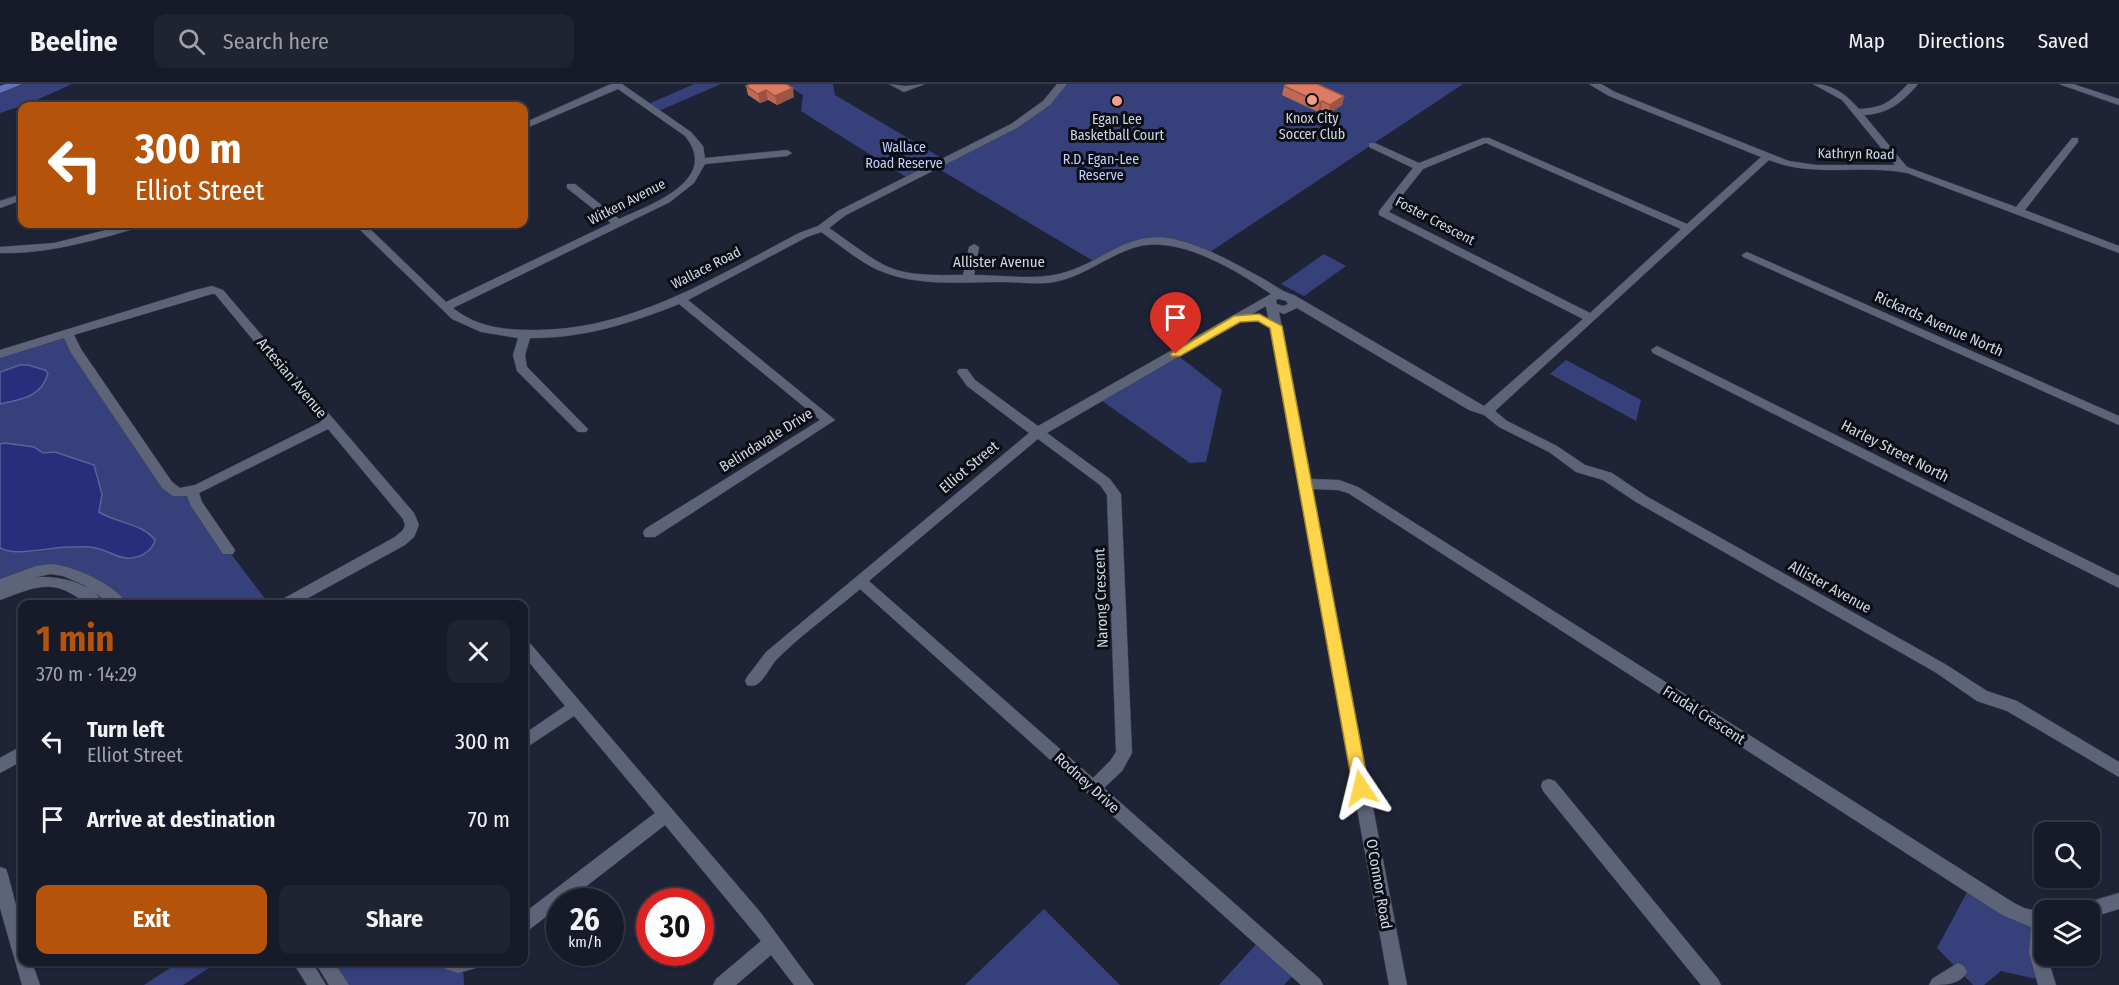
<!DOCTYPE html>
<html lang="en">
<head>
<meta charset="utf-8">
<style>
  body { margin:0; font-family:"Fira Sans Condensed",sans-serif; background:#202330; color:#f1f3f6; height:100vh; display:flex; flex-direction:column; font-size:22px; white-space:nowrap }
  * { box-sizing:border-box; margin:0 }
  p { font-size:20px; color:#9ea1a8 }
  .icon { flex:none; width:33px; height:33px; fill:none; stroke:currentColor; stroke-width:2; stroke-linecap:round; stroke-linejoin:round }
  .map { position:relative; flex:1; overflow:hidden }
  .side { position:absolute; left:18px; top:516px; width:510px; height:366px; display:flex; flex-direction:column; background:#171a28; border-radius:12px; box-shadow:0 2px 4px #0004,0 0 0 2px #363845 }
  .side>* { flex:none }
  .hud { position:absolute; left:18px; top:18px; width:510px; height:126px; border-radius:12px; box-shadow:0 2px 4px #0004,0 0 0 2px #363845; background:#b45309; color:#fff; overflow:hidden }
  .controls { position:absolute; left:2034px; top:738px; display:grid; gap:12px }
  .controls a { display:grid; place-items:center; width:66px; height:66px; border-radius:12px; background:#171a28; box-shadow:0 2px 4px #0004,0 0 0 2px #363845; font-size:30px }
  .speed { position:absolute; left:546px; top:804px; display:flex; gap:12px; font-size:30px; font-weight:700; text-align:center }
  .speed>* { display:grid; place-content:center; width:78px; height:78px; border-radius:50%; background:#171a28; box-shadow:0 2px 4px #0004,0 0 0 2px #363845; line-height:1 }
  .speed small { font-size:15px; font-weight:400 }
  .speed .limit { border:9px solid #d22; background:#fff; color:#111 }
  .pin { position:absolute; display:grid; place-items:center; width:51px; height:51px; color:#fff; margin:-62px -26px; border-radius:50% 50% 50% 0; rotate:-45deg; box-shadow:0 0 6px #0007 }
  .pin .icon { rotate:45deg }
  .me { position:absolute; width:66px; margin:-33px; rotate:350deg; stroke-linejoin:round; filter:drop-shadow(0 0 4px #0008) }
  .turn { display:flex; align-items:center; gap:21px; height:126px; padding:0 18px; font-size:27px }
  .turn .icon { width:78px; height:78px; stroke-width:2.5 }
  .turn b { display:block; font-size:42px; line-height:51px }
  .round { display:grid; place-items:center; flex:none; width:63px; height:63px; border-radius:12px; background:#202330 }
  .head { display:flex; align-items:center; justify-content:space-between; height:102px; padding:0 18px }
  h1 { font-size:36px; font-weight:700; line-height:45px; color:#b45309 }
  .button { display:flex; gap:12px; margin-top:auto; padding:12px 18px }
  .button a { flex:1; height:69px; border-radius:12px; background:#b45309; color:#fff; font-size:24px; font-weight:700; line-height:69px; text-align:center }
  .button a+a { background:#202330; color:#f1f3f6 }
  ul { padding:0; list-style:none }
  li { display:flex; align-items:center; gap:18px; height:78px; padding:0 18px }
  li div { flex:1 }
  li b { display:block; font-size:22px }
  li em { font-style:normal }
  header { display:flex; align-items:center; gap:36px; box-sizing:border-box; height:84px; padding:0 30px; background:#171a28; border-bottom:2px solid #363845 }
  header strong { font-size:28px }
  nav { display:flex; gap:33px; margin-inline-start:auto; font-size:21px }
  .search { width:420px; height:54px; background:#202330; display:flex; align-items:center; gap:15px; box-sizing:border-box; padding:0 21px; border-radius:12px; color:#9ea1a8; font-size:22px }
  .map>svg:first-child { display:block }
</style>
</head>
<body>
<header>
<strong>Beeline</strong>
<div class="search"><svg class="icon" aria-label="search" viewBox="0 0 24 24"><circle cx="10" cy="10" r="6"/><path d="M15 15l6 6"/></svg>Search here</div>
<nav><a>Map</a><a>Directions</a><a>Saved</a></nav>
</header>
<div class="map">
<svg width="2119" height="901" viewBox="0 0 2119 901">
  <rect width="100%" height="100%" fill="#1f2336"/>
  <g fill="#36417c">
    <polygon points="16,0 72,0 30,19 0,29 0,6"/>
    <polygon points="694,0 721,0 656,28 646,21"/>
    <polygon points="785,0 833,0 835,11 945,76 1036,27 1062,0 1463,0 1207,170 1149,157 1095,178 934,82 909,95 801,27 803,11"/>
    <polygon points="1324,170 1346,182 1304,212 1281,200"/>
    <polygon points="68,249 170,405 192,407 228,466 269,520 119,520 87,494 67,486 0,501 0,270"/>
    <polygon points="1176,270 1222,306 1206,378 1190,379 1098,314"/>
    <polygon points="1566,276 1641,316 1636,337 1550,290"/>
    <polygon points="1971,801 2027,834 2036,850 2045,897 2001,887 1984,901 1973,901 1937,864"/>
    <polygon points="1044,825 1120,901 965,901"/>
    <polygon points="1262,854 1298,886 1284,901 1219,901"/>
    <polygon points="179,878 218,878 183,901 144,901"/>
    <polygon points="324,878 449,878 463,880 464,901 340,901"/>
  </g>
  <g fill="#272f7c" stroke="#5a619b" stroke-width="1.5">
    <path d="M20,281H28L45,286L48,289C42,313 20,316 0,320V288Z"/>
    <path d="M5,359L34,363L43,369L55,368L94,381L102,410L99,428C116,439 142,439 155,456C153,466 142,473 131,474C119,476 108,466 96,464C87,462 77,463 68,463C50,463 15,473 0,464V360Z"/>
  </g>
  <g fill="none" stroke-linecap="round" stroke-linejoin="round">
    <defs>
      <g id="minor">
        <path d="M611,0H622L691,48L703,62L705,74L787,66L792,69L787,72L705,80L694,99L670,118L453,224C475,242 502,246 530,246C629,248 715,193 799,149L818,142L838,127L1011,40L1043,17L1057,0H1067L1050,21L1017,44L846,131L829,144C847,156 865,171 884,181C908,193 938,191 963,191L969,163L974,160L979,163L974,191C1003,191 1038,197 1066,188C1105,176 1129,146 1174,155C1205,162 1234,179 1262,194C1273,200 1282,208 1294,211L1484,322L1583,235L1379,131V127L1413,84L1369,63V59H1375L1419,79L1483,54H1489L1687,140L1761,73L1609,12L1589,0H1601L1615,8L1789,77L1816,81H1895L1842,16L1813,0C1833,0 1847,11 1859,25C1884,24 1891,17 1908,0H1918C1903,18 1888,30 1864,31L1907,83L2016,123L2072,54H2078V58L2025,126L2119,162V169L1907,89C1860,80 1814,94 1769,76L1495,327L1507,337L1557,362L1585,381L1612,389L1646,412L1945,580L1987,607L2017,617L2119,678V693L2007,627L1977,617L1935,588L1636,418L1603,396L1576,388L1549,368L1499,343L1484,331L1469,326L1297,224L1284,230L1279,228L1311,395L1339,396L1358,403L2014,819L2024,824L2044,829V872H2047L2056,901H2038L2029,869L2031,843L2002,831L1348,409L1338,406L1312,405L1407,901H1389L1266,222L1047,349L1110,395L1121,410L1132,669L1122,687L1104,704L1320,895L1323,901H1301L860,505C833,528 801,551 776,576C768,585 761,606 747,601L745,597L747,593L766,568L1029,349L967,302L957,288L959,285H967L975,296L1038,342L1271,210C1236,186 1176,149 1133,164C1105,173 1083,193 1054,198C1038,201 1020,198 1004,198C963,198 916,203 878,186C858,177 839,160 821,148L807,153L688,216L835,336L655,453H645L643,449L645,445L820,336L679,220C632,239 581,255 530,254L525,271L527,283L588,345L586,348H578L517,287L513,271L518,254L481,248L452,235L354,140H365L446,218L611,139L567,104V100H575L619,135C650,121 721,96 685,52L618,5L524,45V39ZM1486,59L1681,145L1590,229L1389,128L1423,85ZM1279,215L1286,217L1288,220L1283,222L1277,220L1276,216ZM1038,355L1100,401L1107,411L1116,668L1110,677L1093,694L869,497Z"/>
        <polygon points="889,0 905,2 925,0 904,8"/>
        <polygon points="2059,0 2073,0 2119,15 2119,21"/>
        <polygon points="22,110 22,116 0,124 0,117"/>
        <path d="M130,140H145L144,142C96,156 50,170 0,169V163L54,159Z"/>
        <polygon points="1747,168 2119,332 2119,341 1743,173 1742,171"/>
        <path d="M212,202L223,206L414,429L419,441L414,453L405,461L297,520H279L281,516L395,453L403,446L405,441L403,435L328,345L199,409L202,418L235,466L233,470H223L191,422L187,412H173L162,404L71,269L64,254L0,274V266L192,207ZM212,210H215L321,338L195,401L180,404L172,398L81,265L74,251Z"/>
        <polygon points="1657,262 2119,492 2119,504 1653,269 1651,266"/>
        <path d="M51,480C71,481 118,501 126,520H110L84,501L63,492L51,490L32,494C53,490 94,498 103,520C81,520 82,514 64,506C43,497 20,509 0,516V495L36,482Z"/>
        <polygon points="524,556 529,558 761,829 814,901 794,901 771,871 736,901 713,901 716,895 761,857 665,741 566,818 560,818 560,822 530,845 524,847 524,829 655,729 574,632 524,665 524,650 565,622 524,572"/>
        <polygon points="22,662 22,677 0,689 0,674"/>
        <polygon points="1549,695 1555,697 1718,895 1721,901 1701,901 1543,707 1541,702 1543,697"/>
        <polygon points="0,783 6,785 8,791 22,844 22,878 32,878 40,901 22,901 0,824"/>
        <polygon points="2119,809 2119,825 2090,834 2090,826 2080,826 2082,820"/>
        <polygon points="293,878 312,878 326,901 307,901"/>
        <polygon points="315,878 334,878 349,901 329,901"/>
        <polygon points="440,878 479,878 476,884 458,889 443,884"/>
        <path d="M1958,879L1964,882L1967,888C1960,901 1944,901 1929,901L1932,895Z"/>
      </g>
      <polygon id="major" points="6,0 22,0 0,9 0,2"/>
    </defs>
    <use href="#minor" stroke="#3d4150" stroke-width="1"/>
    <use href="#major" stroke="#3d4150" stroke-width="2"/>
    <use href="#minor" fill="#5d6378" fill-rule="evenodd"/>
    <use href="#major" fill="#6270bd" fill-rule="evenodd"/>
  </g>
  <g fill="#be6953">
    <polygon points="746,2 794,13 777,21 768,16 760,19 748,11"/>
    <polygon points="1284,2 1344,12 1342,21 1328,30 1321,26 1318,28 1282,11"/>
  </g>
  <g fill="#9b5544">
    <polygon points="793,4 794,13 777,21 775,12"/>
    <polygon points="766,6 768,16 760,19 758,10"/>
    <polygon points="1344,12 1342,21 1328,30 1330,21"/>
    <polygon points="1322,17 1321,26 1318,28 1320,19"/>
  </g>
  <g fill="#dd7a61" stroke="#9b5544" stroke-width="1.5">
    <polygon points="750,0 786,0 793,4 775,12 766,6 758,10 746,2"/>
    <polygon points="1287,0 1317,0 1344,12 1330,21 1322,17 1320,19 1284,2"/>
  </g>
  <polygon fill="#ffd54a" stroke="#a68a30" stroke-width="1.5" points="1259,230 1282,242 1369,704 1367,709 1361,711 1356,709 1353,704 1270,244 1258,237 1240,238 1180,272 1172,272 1170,270 1234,232"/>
  <g fill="#f49e88" stroke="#0b0d15" stroke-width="2">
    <circle cx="1312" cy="16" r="6"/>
    <circle cx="1117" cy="17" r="6"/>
  </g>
  <g text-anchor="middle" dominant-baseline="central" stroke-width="6" stroke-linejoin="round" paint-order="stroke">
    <g font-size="14" fill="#d2d6e3" stroke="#0b0d15">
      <text x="1312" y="34">Knox City<tspan x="1312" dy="16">Soccer Club</tspan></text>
      <text x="1117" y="35">Egan Lee<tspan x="1117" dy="16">Basketball Court</tspan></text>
    </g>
    <g font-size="14" fill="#c1cdfa" stroke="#0b0d15">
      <text x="904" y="63">Wallace<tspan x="904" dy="16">Road Reserve</tspan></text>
      <text x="1101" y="75">R.D. Egan-Lee<tspan x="1101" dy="16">Reserve</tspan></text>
    </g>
    <g font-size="14" fill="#d2d6e3" stroke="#0b0d15">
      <text transform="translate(1856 70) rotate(1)">Kathryn Road</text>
      <text transform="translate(627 118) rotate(-27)">Witken Avenue</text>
      <text transform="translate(1435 137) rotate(28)">Foster Crescent</text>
      <text transform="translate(706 184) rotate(-27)">Wallace Road</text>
    </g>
    <g font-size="15" fill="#d2d6e3" stroke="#0b0d15">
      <text x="999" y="178">Allister Avenue</text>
      <text transform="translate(1939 240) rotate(24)">Rickards Avenue North</text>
      <text transform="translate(292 294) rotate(50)">Artesian Avenue</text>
      <text transform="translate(766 356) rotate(-32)">Belindavale Drive</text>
      <text transform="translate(1895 367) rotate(27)">Harley Street North</text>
      <text transform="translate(969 383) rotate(-40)">Elliot Street</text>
      <text transform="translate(1830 503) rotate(29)">Allister Avenue</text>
      <text transform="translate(1101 514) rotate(-92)">Narong Crescent</text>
      <text transform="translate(1704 631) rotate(33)">Frudal Crescent</text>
      <text transform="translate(1087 699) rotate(42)">Rodney Drive</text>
      <text transform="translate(1379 800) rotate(80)">O'Connor Road</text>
    </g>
  </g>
</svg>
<div class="controls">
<a><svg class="icon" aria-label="search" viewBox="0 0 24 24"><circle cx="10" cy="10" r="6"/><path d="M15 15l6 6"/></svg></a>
<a><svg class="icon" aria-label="layers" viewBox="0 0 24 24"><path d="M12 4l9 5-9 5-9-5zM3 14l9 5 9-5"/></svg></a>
</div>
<div class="speed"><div>26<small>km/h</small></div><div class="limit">30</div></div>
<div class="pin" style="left:1176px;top:270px;background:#d93025"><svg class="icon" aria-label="arrive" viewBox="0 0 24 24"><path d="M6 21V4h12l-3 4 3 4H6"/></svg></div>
<svg class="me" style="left:1361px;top:704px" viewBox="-20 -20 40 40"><path d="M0-17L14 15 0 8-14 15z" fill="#ffd54a" stroke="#fff" stroke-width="4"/></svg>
<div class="hud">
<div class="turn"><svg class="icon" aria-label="left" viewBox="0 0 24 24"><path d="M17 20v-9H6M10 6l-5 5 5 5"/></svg><div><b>300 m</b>Elliot Street</div></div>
</div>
<section class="side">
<div class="head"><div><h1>1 min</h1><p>370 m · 14:29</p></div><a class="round"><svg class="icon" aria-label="close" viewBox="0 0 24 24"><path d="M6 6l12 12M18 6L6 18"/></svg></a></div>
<ul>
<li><svg class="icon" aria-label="left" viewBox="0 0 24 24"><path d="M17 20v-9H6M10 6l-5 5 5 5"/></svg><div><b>Turn left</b><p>Elliot Street</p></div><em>300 m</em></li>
<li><svg class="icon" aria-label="arrive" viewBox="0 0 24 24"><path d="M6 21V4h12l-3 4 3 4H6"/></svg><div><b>Arrive at destination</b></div><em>70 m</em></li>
</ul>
<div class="button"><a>Exit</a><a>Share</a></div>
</section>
</div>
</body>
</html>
